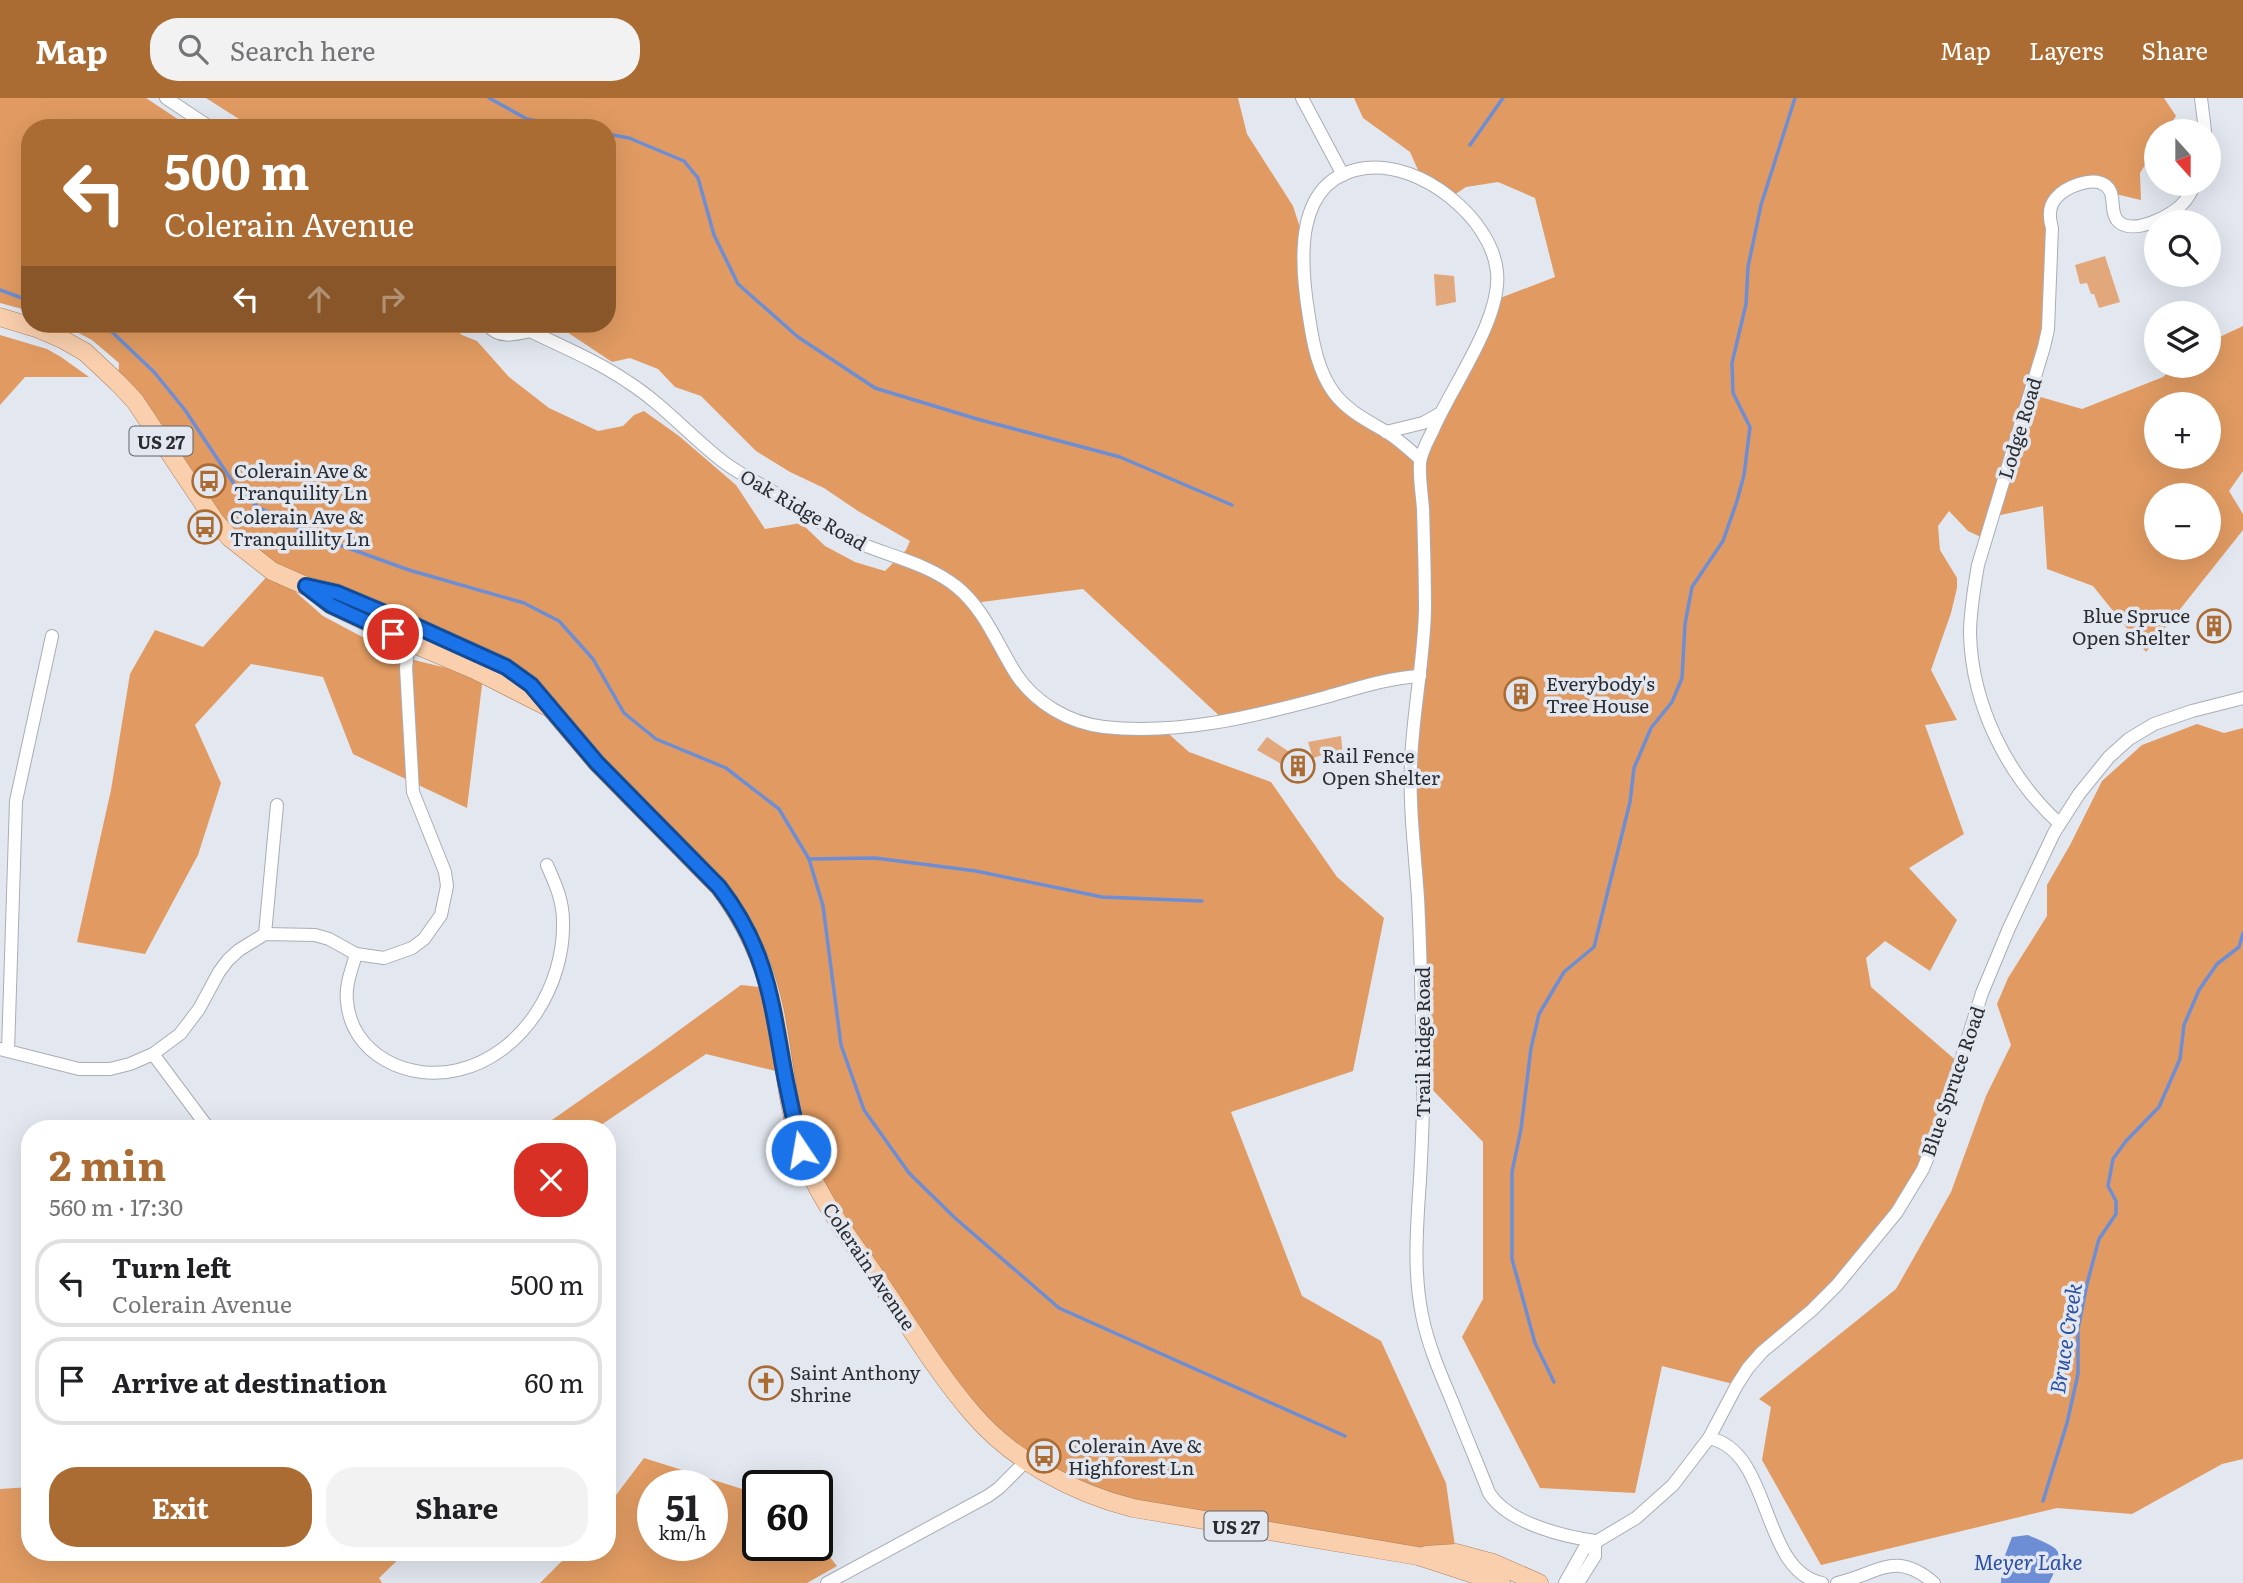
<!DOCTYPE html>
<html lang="en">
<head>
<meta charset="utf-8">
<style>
  body { margin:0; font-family:Literata,serif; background:#f2f2f2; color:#202124; height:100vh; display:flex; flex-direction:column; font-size:26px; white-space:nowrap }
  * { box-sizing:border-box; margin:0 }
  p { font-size:23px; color:#757577 }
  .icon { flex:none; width:38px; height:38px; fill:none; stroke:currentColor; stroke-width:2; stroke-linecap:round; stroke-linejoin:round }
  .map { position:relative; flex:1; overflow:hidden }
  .details { position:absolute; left:21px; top:1022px; width:595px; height:441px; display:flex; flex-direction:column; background:#fff; border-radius:28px; box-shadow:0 7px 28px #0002 }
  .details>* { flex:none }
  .hud { position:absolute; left:21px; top:21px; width:595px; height:214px; border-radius:28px; box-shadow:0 7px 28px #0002; background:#ab6c34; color:#fff; overflow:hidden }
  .needle { width:46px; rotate:159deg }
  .controls { position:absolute; left:2144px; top:21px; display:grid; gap:14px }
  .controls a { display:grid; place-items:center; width:77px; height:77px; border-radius:50%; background:#fff; box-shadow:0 7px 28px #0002; font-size:35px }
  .speed { position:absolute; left:637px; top:1372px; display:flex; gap:14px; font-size:35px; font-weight:700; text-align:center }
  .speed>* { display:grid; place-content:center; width:91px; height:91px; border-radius:50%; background:#fff; box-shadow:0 7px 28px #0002; line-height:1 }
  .speed small { font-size:18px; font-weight:400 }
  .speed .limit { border:4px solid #111; border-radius:10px; background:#fff; color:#111 }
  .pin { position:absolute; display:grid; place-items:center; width:60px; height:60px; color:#fff; margin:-30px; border:4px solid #fff; border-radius:50%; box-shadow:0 2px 7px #0007 }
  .me { position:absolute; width:77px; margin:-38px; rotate:348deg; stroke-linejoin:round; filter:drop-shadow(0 0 5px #0008) }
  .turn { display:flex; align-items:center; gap:24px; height:147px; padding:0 28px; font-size:32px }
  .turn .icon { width:91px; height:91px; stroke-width:2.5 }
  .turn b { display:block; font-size:49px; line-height:60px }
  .lanes { display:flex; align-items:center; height:66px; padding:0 28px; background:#0003; justify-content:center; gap:35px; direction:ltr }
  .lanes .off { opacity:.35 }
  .round { display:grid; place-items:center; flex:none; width:74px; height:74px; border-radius:28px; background:#f2f2f2 }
  .head { display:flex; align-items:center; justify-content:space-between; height:119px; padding:0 28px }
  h1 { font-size:42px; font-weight:700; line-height:52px; color:#ab6c34 }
  .primary-button { display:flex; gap:14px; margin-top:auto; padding:14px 28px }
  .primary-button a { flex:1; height:80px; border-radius:28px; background:#ab6c34; color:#fff; font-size:28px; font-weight:700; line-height:80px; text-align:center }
  .primary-button a+a { background:#f2f2f2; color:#202124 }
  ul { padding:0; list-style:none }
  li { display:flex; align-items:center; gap:21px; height:88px; margin:0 14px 10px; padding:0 14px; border:4px solid #e0e0e0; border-radius:28px }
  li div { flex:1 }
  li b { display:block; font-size:26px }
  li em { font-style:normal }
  header { display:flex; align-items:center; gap:42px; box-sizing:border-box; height:98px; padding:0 35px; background:#ab6c34; color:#fff }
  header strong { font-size:33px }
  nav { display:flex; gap:38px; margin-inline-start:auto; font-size:24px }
  .search { width:490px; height:63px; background:#f2f2f2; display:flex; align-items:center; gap:18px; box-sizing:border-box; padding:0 24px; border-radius:28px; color:#757577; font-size:26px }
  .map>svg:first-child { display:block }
</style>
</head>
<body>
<header>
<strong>Map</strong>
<div class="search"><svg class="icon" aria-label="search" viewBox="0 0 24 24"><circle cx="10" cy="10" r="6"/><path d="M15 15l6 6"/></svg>Search here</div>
<nav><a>Map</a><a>Layers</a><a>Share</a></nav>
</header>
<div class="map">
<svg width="2243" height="1485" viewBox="0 0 2243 1485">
  <rect width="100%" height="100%" fill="#e2e7f0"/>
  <g fill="#e2a87b">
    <polygon points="2105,158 2120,204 2099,210 2094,196 2091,196 2087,185 2080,186 2075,167"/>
    <polygon points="1434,176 1454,178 1456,204 1436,208"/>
    <polygon points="1341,638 1343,659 1333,659 1329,655 1313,660 1308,644"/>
    <polygon points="1267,639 1291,655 1283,667 1257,652"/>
  </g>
  <g fill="#e19b62" fill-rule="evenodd">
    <polygon points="0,0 146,0 191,30 30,30 30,213 0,205"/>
    <path d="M206,0H1238L1247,36L1293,108L1304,142L1303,182L1332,292L1420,361L1495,202L1555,179L1535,100L1498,84L1466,89L1451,99L1422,81L1410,54L1363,20L1354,0H2164L2176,18L2166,33H2156V49L2140,75L2141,102L2111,95L2098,84L2057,98L2048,231L2030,296L2082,311L2163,279L2175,268H2208L2209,244L2243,228V373L2229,393L2243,416V432L2146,554L2093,488L2047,471L2043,408L1991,419L1985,441L1968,433L1949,413L1938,428L1940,452L1957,480V490L1951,515L1931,572L1957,622L1925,627L1964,736L1909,770L1957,822L1930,873L1885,843L1866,860L1871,889L1959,965L1939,1031L1897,1114L1737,1287L1662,1268L1635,1395L1540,1390L1462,1239L1483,1201V1044L1423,982L1413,743L1420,578L1226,624L1083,491L974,505L1015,574L1066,618L1162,630L1189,654L1271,684L1337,779L1384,820L1353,973L1231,1014L1302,1198L1381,1243L1446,1385L1456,1455L1418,1458L1109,1404L995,1337L818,1089L784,975L706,956L595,1031H539L652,952L741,887L768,890L748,833L553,611L275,476L323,518L398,558L483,579L467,710L353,656L323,579L251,566L195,627L221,685L198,757L145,856L77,844L111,692L130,576L155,532L203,549L272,473L250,457L118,285L119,265L92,242L61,226H451L462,237L477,243L509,279L549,310L598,333L623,328L634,317L644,313L679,338L736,387L765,431L801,425L825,448L855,464L885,473L906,452L910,443L858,413L824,390L790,374L756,353L701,298L675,289L658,271L630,260L612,264L555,226H607V30H253ZM2156,306H2208V359H2156ZM2156,397H2208V450H2156Z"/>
    <polygon points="0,237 47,251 61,259 89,279 25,279 0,307"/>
    <polygon points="2197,626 2224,635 2243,630 2243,1361 2222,1366 2132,1416 2057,1410 1821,1467 1762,1362 1771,1309 1759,1301 1896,1191 1951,1094 1986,998 2011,947 1997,906 2008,880 2047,818 2047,787 2070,747 2102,683 2142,647"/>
    <path d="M644,1360L758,1396V1447H817V1443L837,1468L807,1485H540L571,1454H607V1409ZM653,1388H712V1447H653Z"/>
    <polygon points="30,1389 30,1454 406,1454 379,1480 382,1485 0,1485 0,1391"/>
  </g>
  <path fill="#6d8ed4" d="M2028,1437C2061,1452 2067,1450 2049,1485H2001L2002,1465L2012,1439Z"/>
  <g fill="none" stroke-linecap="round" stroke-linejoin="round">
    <g stroke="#6d8ed4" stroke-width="3.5">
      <polyline points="489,0 527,21 575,30"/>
      <polyline points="607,36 629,40 684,63 698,80 714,137 738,186 798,239 875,290 977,321 1120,359 1232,407"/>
      <polyline points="1470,47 1503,0"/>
      <polyline points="0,192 30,203"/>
      <polyline points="90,226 112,234 154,274 185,312 238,392 258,409 312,437 409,472 524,505 559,523 593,561 624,615 656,641 726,670 779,711 809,761 823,808 841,947 864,1012 909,1075 955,1120 1059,1210 1345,1338"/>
      <polyline points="809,761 875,760 976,773 1102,799 1202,803"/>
      <polyline points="1554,1284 1535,1245 1512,1161 1512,1074 1521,1031 1531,950 1539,916 1564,874 1594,849 1630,704 1634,670 1651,630 1672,604 1682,580 1685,526 1692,489 1723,443 1737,403 1744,377 1750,329 1733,295 1732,265 1746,206 1748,169 1761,107 1795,0"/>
      <polyline points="2043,1403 2067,1325 2078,1276 2078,1231 2087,1186 2099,1141 2116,1116 2116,1103 2108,1088 2113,1061 2126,1043 2159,1009 2180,961 2184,927 2199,892 2217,866 2239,849 2243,835"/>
    </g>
    <defs>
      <g id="street">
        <polyline points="166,0 211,30"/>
        <polyline points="1302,0 1343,77"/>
        <polyline points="2201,0 2205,33"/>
        <path d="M487,226C498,241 514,237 530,233L528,226"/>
        <path d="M530,233C563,249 597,263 628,284C664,307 692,340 725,365C741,377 759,385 775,395C795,406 813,421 833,432C872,456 921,460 957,489C985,512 997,546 1016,576C1035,605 1069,625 1104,629C1179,637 1251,619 1322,600C1355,591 1386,580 1420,578"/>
        <polyline points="1386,334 1423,325 1439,316"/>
        <path d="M1420,361C1409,351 1398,341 1385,333C1366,322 1348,313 1334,295C1318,273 1313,246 1309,219C1300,165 1292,79 1366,70C1420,63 1492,120 1497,174C1502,221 1451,289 1433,332C1428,342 1421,354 1420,365C1419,380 1422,396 1423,411C1424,444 1425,477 1425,511C1424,562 1413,613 1411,664C1409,710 1415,755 1418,800C1421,858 1422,915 1423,972C1424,1009 1422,1045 1420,1081C1417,1127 1413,1172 1422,1217C1428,1247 1440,1275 1452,1303C1464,1334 1477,1364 1489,1395C1508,1425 1562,1438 1595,1443"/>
        <path d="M2059,725C2007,678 1972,607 1970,536C1970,513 1974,490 1978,467L2044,249L2048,231L2052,130C2049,120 2048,109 2056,100C2065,89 2092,78 2105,87C2117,95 2109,112 2117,122C2131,139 2173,118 2184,104C2189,99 2192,92 2195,86"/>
        <polyline points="265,836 277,707"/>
        <path d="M356,856C352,871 345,887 347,903C351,957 409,984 458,972C523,957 565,887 563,823C563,802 555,785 547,767"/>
        <polyline points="0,951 79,971 110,971 130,966 153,956 180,936 199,911 219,874 228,862 239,852 265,836 315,837 329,841 356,856 384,860 412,850 424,841 441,817 447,788 445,774 413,694 406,569 410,538"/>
        <polyline points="8,953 16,703 52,538"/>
        <polyline points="153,956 209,1031"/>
        <path d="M1709,1340C1773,1353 1760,1473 1822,1485"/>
        <polyline points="827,1485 988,1398 999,1390 1026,1363"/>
        <polyline points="1565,1485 1584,1451 1636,1420 1673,1387 1709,1340 1737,1287 1748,1270 1762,1254 1812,1212 1837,1187 1897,1114 1923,1071 1939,1031 1982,895 2009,830 2054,735 2079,696 2109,659 2129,641 2154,626 2192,613 2243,600"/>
        <polyline points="1578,1485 1595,1458 1595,1443"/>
        <path d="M1837,1485C1879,1476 1894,1451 1934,1485"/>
      </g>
      <g id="primary">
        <path d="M0,219L39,231L62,241L85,254L118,285L135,303L215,423L230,440L272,473L306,488L337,495L411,526L506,569L531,587L597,665L719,789C747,826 765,867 775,913C784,959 787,1008 802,1053C815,1096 849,1139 874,1176C906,1222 935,1272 972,1315C1012,1362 1073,1395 1133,1410L1418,1458L1501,1485"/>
        <polyline points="312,492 331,507 409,544 475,572 546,608"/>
        <polyline points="1426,1457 1456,1455 1493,1465 1539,1485"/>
      </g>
    </defs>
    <use href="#street" stroke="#a9adb6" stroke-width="14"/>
    <use href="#primary" stroke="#ae825e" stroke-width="19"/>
    <use href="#street" stroke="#fff" stroke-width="12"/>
    <use href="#primary" stroke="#f9cfad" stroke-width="18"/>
  </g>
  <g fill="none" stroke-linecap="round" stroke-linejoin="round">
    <defs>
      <path id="route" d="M393,536L331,507L306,488L337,495L411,526L506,569L531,587L597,665L719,789C766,850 771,900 784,973C789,999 795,1026 801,1052"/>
    </defs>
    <use href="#route" stroke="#114b97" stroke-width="18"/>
    <use href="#route" stroke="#1a73e8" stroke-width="12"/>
  </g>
  <defs>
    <symbol id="bus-ring" viewBox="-11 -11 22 22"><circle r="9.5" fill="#e2e7f0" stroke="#ab6c34" stroke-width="1.5"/><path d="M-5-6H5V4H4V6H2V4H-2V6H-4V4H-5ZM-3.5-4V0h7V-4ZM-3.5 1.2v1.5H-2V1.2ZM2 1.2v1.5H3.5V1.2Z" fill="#ab6c34"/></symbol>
    <symbol id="building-ring" viewBox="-11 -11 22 22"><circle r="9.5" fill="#e2e7f0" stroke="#ab6c34" stroke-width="1.5"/><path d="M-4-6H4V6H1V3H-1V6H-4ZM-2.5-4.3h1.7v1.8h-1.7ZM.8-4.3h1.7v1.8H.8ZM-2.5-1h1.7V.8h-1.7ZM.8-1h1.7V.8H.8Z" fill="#ab6c34"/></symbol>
    <symbol id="church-ring" viewBox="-11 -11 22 22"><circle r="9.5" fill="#e2e7f0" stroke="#ab6c34" stroke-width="1.5"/><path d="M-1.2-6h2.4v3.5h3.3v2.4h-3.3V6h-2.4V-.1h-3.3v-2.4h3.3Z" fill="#ab6c34"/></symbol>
  </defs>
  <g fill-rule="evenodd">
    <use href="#bus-ring" x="190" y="364" width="38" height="38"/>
    <use href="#bus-ring" x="186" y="410" width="38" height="38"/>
    <use href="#building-ring" x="2195" y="509" width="38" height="38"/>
    <use href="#building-ring" x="1502" y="577" width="38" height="38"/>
    <use href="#building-ring" x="1279" y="649" width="38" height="38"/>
    <use href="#church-ring" x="747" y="1266" width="38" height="38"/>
    <use href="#bus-ring" x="1025" y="1339" width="38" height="38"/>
  </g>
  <g text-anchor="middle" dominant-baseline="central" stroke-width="7" stroke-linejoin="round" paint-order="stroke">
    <g fill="#e2e7f0" stroke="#62656a" stroke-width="2">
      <rect x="129.5" y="328.5" width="63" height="29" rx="5"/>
      <rect x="1204.5" y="1413.5" width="63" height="29" rx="5"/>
    </g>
    <g font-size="18" font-weight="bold" fill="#2b2d30">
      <text x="161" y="343">US 27</text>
      <text x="1236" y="1428">US 27</text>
    </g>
    <g font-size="19" fill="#2b2d30" stroke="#e2e7f0">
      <text transform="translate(2019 330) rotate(-73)">Lodge Road</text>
      <text transform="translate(804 411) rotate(30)">Oak Ridge Road</text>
      <text transform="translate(1422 944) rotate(-90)">Trail Ridge Road</text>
      <text transform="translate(1952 983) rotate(-71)">Blue Spruce Road</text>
      <text transform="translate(870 1168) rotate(56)">Colerain Avenue</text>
    </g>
    <g font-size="19" fill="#2b2d30" stroke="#e2e7f0" text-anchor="start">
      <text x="234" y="372">Colerain Ave &amp;<tspan x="234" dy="22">Tranquility Ln</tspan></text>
      <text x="230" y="418">Colerain Ave &amp;<tspan x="230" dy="22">Tranquillity Ln</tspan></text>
      <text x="2190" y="517" text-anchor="end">Blue Spruce<tspan x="2190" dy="22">Open Shelter</tspan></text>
      <text x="1546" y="585">Everybody's<tspan x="1546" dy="22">Tree House</tspan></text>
      <text x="1322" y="657">Rail Fence<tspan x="1322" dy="22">Open Shelter</tspan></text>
      <text x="790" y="1274">Saint Anthony<tspan x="790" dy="22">Shrine</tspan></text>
      <text x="1068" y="1347">Colerain Ave &amp;<tspan x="1068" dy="22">Highforest Ln</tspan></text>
    </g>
    <g font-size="21" font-style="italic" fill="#2b4fa2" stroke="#e2e7f0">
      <text transform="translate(2064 1240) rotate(-81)">Bruce Creek</text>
      <text x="2028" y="1462">Meyer Lake</text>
    </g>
  </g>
</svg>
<div class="controls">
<a><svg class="needle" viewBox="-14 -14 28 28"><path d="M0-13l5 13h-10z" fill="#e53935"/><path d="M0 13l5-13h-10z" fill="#757577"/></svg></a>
<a><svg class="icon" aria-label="search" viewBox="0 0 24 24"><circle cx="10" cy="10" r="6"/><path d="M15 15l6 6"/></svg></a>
<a><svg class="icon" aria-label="layers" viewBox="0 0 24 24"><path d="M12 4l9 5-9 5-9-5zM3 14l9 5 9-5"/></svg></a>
<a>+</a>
<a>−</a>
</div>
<div class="speed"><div>51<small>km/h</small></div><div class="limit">60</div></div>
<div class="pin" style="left:393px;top:536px;background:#d93025"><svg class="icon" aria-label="arrive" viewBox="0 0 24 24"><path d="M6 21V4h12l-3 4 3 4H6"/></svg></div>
<svg class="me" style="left:801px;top:1052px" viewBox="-20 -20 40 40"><circle r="17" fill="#1a73e8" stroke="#fff" stroke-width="3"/><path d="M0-11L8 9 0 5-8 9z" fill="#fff"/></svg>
<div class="hud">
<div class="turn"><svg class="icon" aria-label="left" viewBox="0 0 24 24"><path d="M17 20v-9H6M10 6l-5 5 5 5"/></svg><div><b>500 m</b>Colerain Avenue</div></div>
<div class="lanes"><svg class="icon" aria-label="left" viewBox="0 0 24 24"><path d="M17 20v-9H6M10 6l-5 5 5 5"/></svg><svg class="icon off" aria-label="ahead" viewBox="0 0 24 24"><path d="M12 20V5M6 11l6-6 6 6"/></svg><svg class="icon off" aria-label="right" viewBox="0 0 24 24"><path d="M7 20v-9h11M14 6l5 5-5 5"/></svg></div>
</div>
<section class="details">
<div class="head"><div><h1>2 min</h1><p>560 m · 17:30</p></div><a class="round" style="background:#d93025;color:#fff"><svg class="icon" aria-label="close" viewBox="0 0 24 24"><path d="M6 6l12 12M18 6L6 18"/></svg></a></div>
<ul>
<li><svg class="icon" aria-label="left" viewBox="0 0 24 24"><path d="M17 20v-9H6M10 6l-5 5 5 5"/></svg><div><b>Turn left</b><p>Colerain Avenue</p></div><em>500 m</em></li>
<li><svg class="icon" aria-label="arrive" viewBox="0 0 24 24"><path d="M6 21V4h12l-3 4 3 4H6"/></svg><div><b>Arrive at destination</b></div><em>60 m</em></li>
</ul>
<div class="primary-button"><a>Exit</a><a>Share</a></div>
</section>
</div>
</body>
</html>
